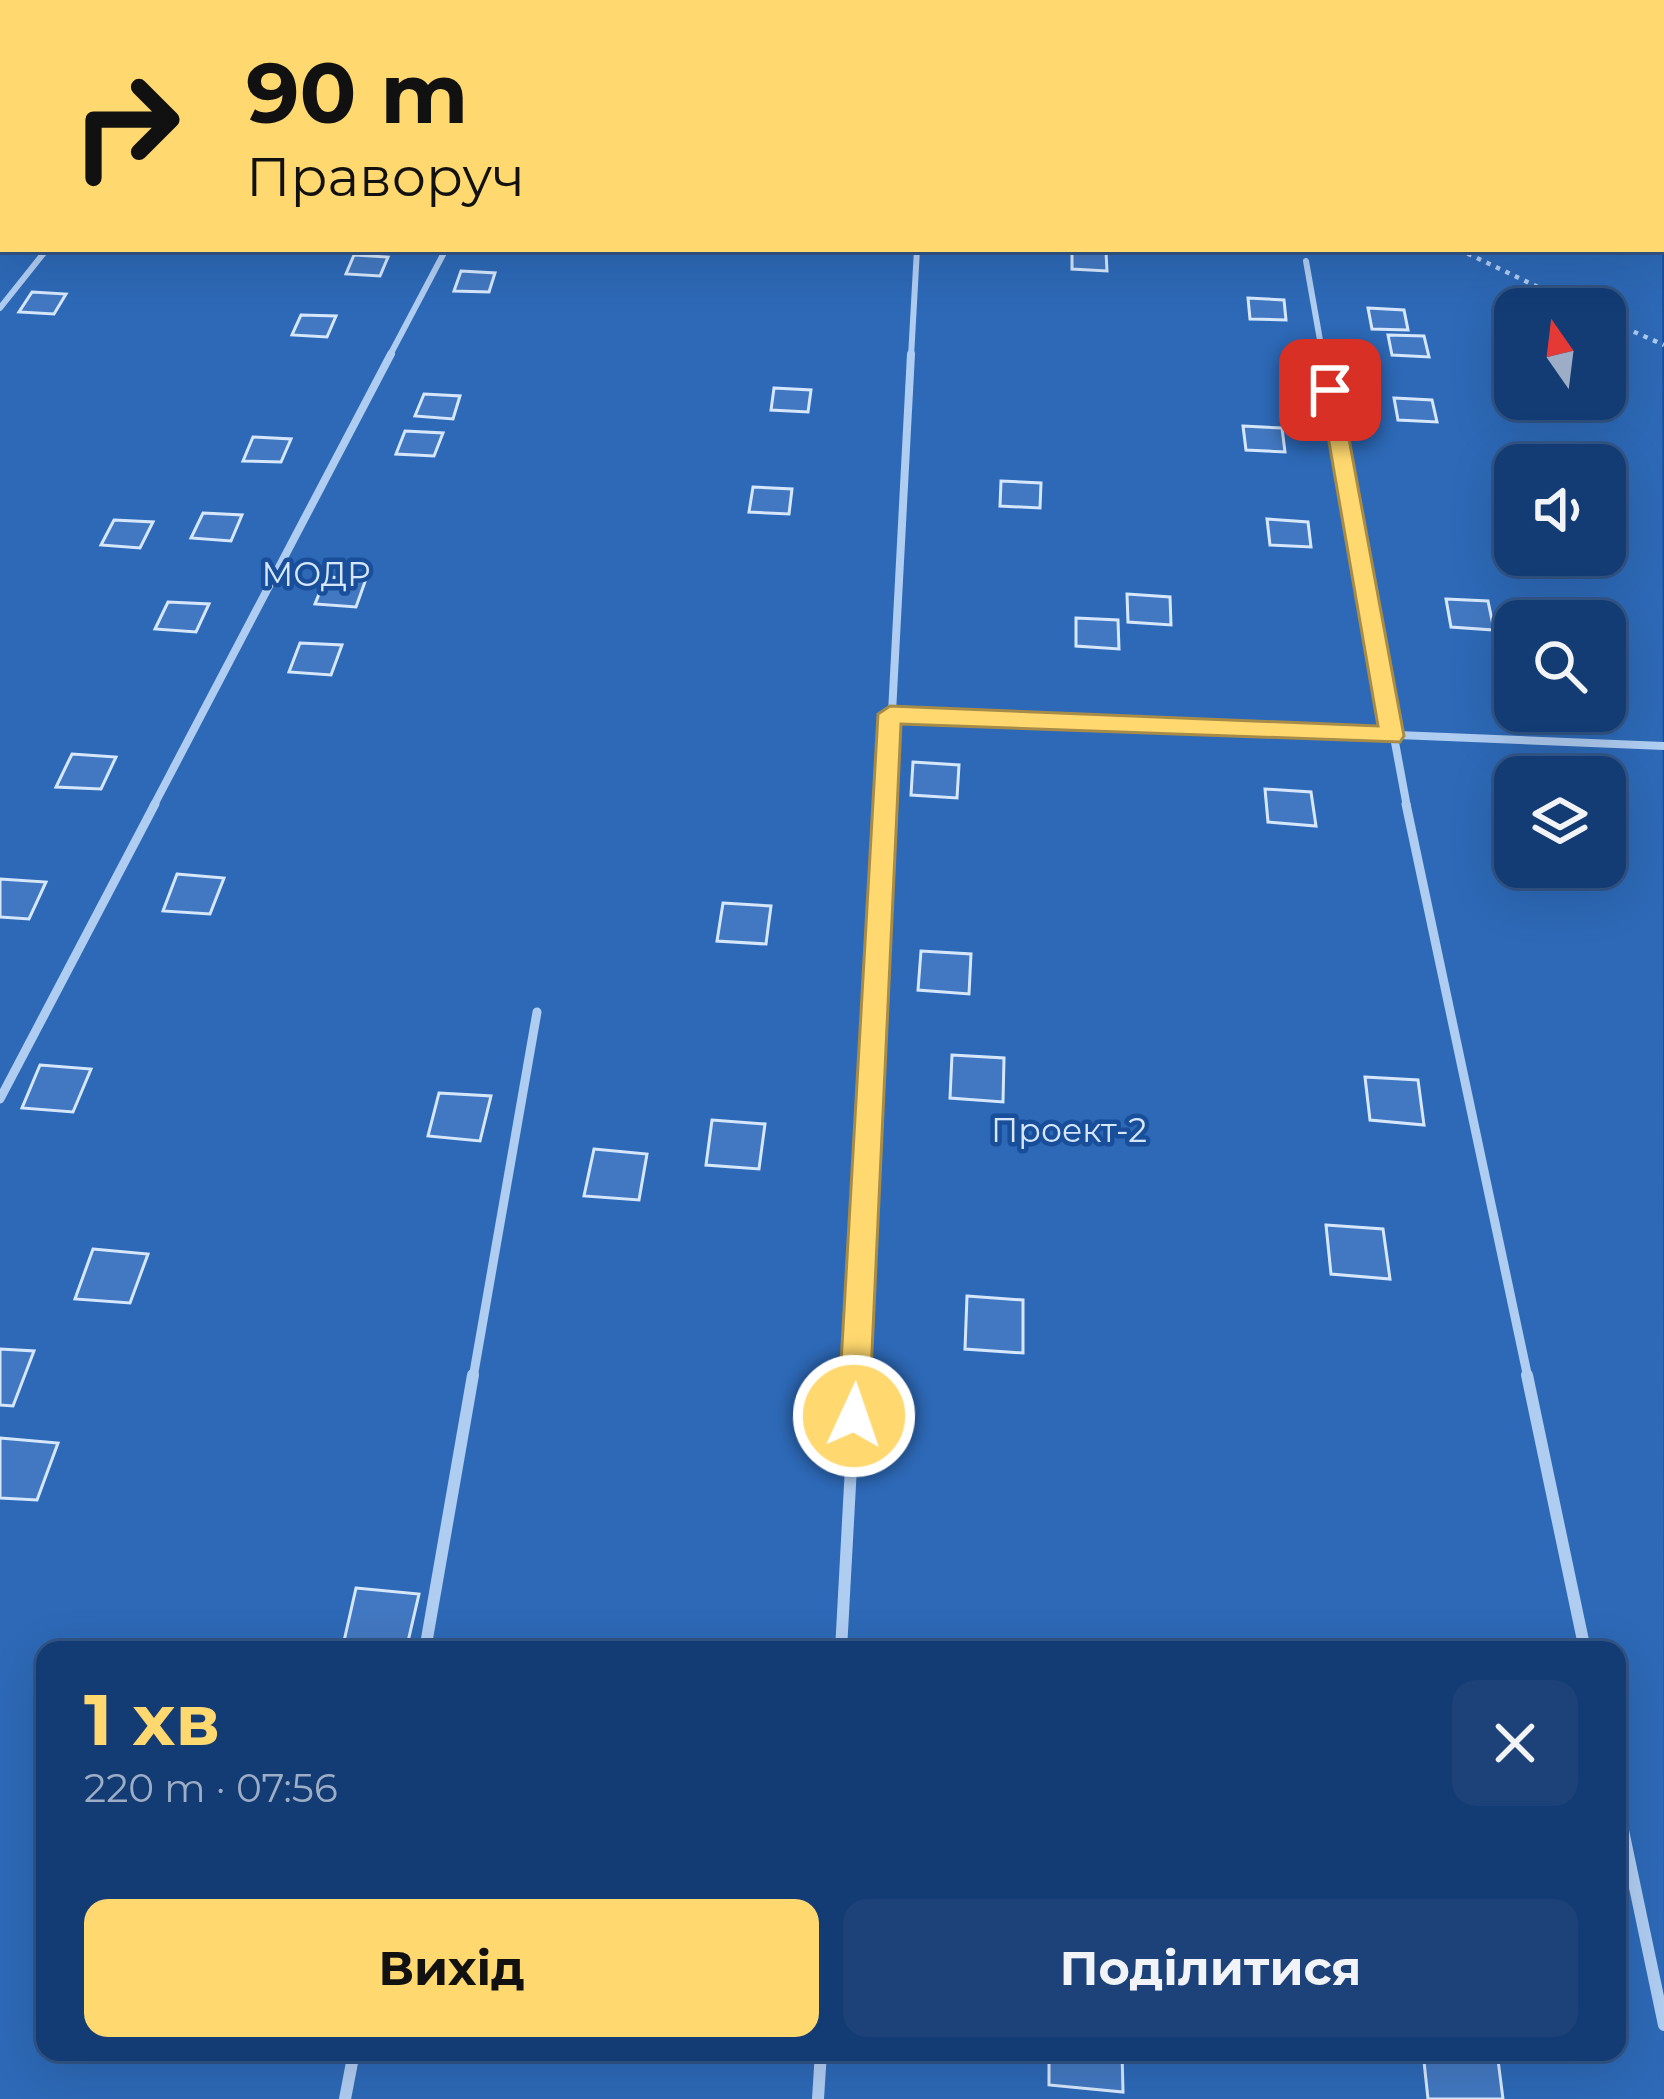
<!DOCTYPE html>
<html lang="uk">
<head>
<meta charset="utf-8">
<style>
  body { margin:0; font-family:Montserrat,sans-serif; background:#1c4279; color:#f1f3f6; height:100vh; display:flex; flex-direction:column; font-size:45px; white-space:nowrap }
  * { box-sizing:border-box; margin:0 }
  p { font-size:39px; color:#9dadc5 }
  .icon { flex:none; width:66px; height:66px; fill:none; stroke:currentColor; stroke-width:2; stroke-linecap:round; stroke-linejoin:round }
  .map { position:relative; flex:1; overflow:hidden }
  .drawer { position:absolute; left:36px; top:1641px; width:1590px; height:420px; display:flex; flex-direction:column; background:#133b74; border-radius:24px; box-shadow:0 12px 48px #0002,0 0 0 3px #325586 }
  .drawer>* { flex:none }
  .top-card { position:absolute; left:0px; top:0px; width:1665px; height:252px; box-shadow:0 12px 48px #0002,0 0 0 3px #325586; background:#ffd86f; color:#111; overflow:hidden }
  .needle { width:78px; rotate:346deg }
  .fabs { position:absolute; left:1494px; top:288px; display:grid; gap:24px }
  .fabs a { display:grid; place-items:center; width:132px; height:132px; border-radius:24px; background:#133b74; box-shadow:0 12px 48px #0002,0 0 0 3px #325586; font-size:60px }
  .pin { position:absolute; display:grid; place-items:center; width:102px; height:102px; color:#fff; margin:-51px; border-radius:24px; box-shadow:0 6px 18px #0006 }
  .me { position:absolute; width:132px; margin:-66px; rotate:3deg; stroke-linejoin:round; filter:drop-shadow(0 0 9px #0008) }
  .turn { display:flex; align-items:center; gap:42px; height:252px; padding:0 48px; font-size:54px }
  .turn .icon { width:156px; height:156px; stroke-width:2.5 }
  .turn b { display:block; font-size:84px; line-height:102px }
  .round { display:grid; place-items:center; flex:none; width:126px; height:126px; border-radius:24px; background:#1c4279 }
  .summary { display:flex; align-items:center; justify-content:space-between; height:204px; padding:0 48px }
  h1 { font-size:72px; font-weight:700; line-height:90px; color:#ffd86f }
  .button { display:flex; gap:24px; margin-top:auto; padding:24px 48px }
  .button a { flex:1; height:138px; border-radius:24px; background:#ffd86f; color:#111; font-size:48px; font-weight:700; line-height:138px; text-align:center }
  .button a+a { background:#1c4279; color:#f1f3f6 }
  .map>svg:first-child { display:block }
</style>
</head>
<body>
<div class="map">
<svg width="1664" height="2099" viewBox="0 0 1664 2099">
  <rect width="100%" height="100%" fill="#194f9a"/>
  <path fill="#2d69b7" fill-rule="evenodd" d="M0,0L1518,3H3V249H1662V10L1664,2099H0ZM1515,309H1605V399H1515ZM1515,465H1605V555H1515ZM1515,621H1605V711H1515ZM1515,777H1605V867H1515ZM45,1650H1617V2052H45Z"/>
  <g fill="#4278c1" stroke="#d6e7fc" stroke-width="3">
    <polygon points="1072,250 1106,252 1107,271 1072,269"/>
    <polygon points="354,255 388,257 380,276 346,274"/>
    <polygon points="461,271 495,273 489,292 454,291"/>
    <polygon points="32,292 66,294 54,314 19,312"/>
    <polygon points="1248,298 1284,300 1286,320 1250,319"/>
    <polygon points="1368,308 1404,310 1408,330 1372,329"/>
    <polygon points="301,315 336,316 327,337 292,335"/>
    <polygon points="1388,335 1424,336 1429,357 1392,355"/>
    <polygon points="774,388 811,390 808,412 771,410"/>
    <polygon points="424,394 460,396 453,419 415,416"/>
    <polygon points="1394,398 1432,400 1437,422 1398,420"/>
    <polygon points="1243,426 1282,428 1285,452 1246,450"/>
    <polygon points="405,431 443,433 434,456 396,454"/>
    <polygon points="253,437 291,439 281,462 243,461"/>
    <polygon points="1001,481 1041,483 1040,508 1000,506"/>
    <polygon points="753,487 792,489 789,514 749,512"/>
    <polygon points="203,513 242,515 231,541 191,538"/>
    <polygon points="1267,519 1308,522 1311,547 1270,545"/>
    <polygon points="114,520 153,522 140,548 101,545"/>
    <polygon points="326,577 366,579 356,607 315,604"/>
    <polygon points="1127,594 1170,597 1171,625 1128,622"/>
    <polygon points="1446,599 1488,601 1494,630 1451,627"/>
    <polygon points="168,602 209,604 196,632 155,629"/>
    <polygon points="1076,618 1118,620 1119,649 1076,646"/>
    <polygon points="300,643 342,645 331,675 289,672"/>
    <polygon points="72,754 116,757 101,789 56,787"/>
    <polygon points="913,762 959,765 957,798 911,795"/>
    <polygon points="1265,789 1311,792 1316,826 1268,822"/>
    <polygon points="177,874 224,878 210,914 163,911"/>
    <polygon points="0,879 46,882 29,919 0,917"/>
    <polygon points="723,903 771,906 766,944 717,941"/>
    <polygon points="921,951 971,954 969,994 918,990"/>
    <polygon points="952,1055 1004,1058 1003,1102 950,1098"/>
    <polygon points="40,1065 91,1069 73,1112 22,1108"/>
    <polygon points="1365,1077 1418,1080 1424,1125 1370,1120"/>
    <polygon points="439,1093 491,1096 480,1141 428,1136"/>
    <polygon points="712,1120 765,1124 759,1169 706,1165"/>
    <polygon points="594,1149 647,1154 639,1200 584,1196"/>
    <polygon points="1326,1225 1383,1229 1390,1279 1331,1274"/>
    <polygon points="93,1249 148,1254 130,1303 75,1299"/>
    <polygon points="967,1296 1023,1300 1023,1353 965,1349"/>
    <polygon points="0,1349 34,1351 13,1406 0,1405"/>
    <polygon points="0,1438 58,1443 37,1500 0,1498"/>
    <polygon points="356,1588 419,1594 406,1650 342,1650"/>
    <polygon points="1049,2052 1122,2052 1123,2092 1049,2085"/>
    <polygon points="1423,2052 1497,2052 1503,2099 1428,2099"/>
  </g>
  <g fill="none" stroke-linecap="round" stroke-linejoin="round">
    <g stroke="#afccf1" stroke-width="4.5" stroke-dasharray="4.5 6" stroke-linecap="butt">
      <polyline points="1458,249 1584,309"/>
      <polyline points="1605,319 1664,345"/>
    </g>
    <g stroke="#afccf1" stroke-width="6">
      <polyline points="1306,261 1323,357"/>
      <polyline points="0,308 47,249"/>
      <polyline points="389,357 446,249"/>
      <polyline points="911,357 917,249"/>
    </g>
    <g stroke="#afccf1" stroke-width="8">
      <polyline points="1323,354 1407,807"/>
      <polyline points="889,714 1664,746"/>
      <polyline points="153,807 391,354"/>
      <polyline points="887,807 911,354"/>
    </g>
    <g stroke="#afccf1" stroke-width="9">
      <polyline points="1406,804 1528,1378"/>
      <polyline points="0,1099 155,804"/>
      <polyline points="473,1378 537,1012"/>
      <polyline points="856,1378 887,804"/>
    </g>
    <g stroke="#afccf1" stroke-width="12">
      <polyline points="1527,1375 1585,1650"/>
      <polyline points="425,1650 473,1375"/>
      <polyline points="841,1650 856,1375"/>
      <polyline points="1617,1802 1664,2025"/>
      <polyline points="345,2099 354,2052"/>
      <polyline points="818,2099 821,2052"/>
    </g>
  </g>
  <polygon fill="#ffd86f" stroke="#a68c48" stroke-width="3" points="1330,384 1340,390 1404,736 1400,742 901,724 869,1416 865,1427 854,1432 842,1427 838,1416 878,714 890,706 1378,726 1320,390"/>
  <g text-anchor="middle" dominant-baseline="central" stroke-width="9" stroke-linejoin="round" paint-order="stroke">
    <g font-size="33" fill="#d6e7fc" stroke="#194f9a">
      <text x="316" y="574">МОДР</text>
      <text x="1069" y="1130">Проект-2</text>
    </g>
  </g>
</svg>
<div class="fabs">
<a><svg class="needle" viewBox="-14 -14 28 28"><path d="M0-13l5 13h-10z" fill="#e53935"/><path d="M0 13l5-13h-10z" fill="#9dadc5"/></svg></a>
<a><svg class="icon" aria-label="sound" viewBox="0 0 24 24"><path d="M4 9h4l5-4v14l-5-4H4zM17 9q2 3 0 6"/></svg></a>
<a><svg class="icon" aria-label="search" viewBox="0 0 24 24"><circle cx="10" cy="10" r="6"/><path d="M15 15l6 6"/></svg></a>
<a><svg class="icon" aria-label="layers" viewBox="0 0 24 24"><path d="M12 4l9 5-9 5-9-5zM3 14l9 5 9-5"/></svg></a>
</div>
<div class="pin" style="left:1330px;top:390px;background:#d93025"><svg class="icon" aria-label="arrive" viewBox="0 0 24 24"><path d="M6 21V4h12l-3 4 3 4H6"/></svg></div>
<svg class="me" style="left:854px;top:1416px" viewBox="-20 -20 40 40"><circle r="17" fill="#ffd86f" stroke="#fff" stroke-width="3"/><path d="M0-11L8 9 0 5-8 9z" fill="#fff"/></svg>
<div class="top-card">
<div class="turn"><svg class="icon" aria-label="right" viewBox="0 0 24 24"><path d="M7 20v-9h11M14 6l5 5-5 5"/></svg><div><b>90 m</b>Праворуч</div></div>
</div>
<section class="drawer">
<div class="summary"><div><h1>1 хв</h1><p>220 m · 07:56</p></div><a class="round"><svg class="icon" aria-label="close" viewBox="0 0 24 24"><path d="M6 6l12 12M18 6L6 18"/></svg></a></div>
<div class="button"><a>Вихід</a><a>Поділитися</a></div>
</section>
</div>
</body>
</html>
